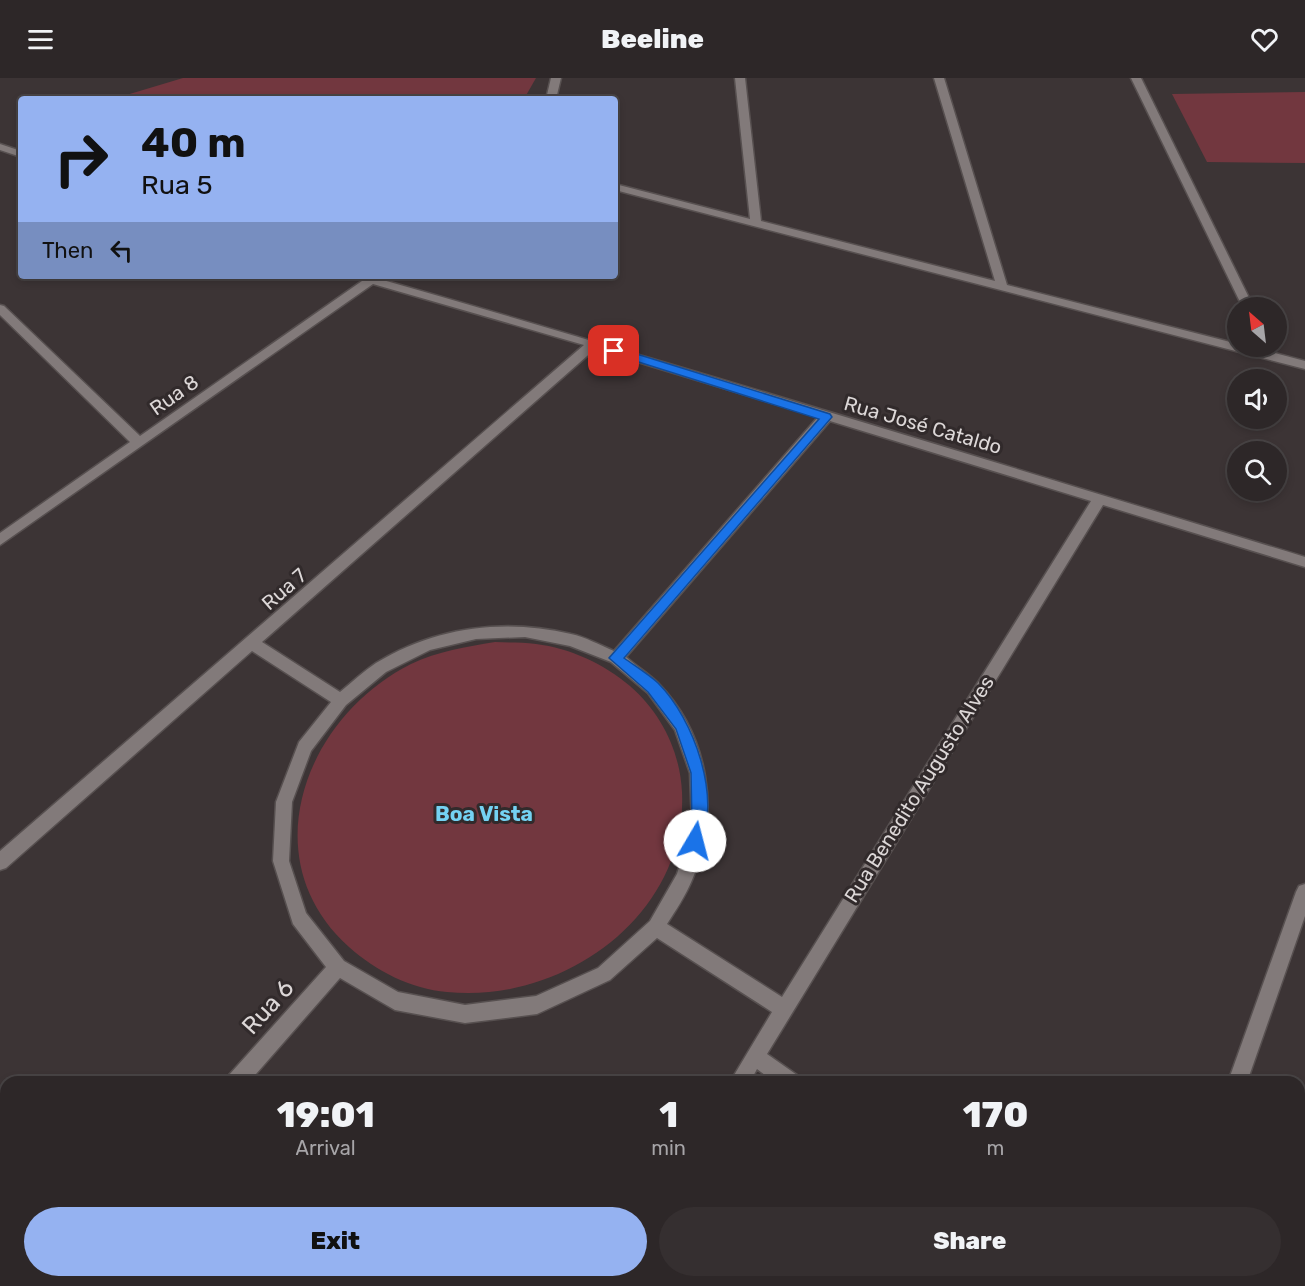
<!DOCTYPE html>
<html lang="en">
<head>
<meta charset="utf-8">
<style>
  body { margin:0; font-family:Rubik,sans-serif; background:#352f30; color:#f1f3f6; height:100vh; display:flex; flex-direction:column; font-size:22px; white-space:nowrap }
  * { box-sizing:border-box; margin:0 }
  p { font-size:20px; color:#a7a5a8 }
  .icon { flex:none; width:33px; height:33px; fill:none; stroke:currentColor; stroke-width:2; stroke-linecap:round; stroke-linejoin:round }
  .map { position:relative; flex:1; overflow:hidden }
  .panel { position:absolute; left:0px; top:998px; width:1305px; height:212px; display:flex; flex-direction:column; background:#2d2728; border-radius:18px 18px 0 0; box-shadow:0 3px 9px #0003,0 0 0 2px #484445 }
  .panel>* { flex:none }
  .top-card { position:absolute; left:18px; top:18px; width:600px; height:183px; border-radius:6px; box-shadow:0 3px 9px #0003,0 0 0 2px #484445; background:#95b2f1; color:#111; overflow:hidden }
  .needle { width:39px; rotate:332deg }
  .fabs { position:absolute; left:1227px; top:219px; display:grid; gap:12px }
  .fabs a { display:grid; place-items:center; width:60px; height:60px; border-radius:50%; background:#2d2728; box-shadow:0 3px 9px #0003,0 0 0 2px #484445; font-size:30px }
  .pin { position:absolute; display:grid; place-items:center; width:51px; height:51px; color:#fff; margin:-26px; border-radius:12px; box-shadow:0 3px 9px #0006 }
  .me { position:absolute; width:66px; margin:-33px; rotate:8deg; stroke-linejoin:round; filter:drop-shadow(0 0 4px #0008) }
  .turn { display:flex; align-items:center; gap:21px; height:126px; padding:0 24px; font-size:27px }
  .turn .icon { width:78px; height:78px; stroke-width:2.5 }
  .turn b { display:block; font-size:42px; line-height:51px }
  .then { display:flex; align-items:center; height:57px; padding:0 24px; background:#0003; gap:12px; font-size:22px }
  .eta { display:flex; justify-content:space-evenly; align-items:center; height:102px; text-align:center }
  .eta b { font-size:36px; font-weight:800; line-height:42px }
  .button { display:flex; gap:12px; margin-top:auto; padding:12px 24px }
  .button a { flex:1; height:69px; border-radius:36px; background:#95b2f1; color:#111; font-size:24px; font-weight:800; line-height:69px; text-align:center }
  .button a+a { background:#352f30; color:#f1f3f6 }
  header { display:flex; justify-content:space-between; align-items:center; height:78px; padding:0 24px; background:#2d2728; font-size:27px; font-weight:800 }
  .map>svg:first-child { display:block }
</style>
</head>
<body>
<header><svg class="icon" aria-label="menu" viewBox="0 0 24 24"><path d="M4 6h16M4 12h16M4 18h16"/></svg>Beeline<svg class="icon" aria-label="heart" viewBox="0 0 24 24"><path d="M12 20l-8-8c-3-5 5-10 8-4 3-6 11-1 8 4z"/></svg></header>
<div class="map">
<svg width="1305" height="1208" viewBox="0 0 1305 1208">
  <rect width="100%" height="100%" fill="#3c3435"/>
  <g fill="#72373f">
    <polygon points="183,0 536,0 524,21 113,21"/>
    <polygon points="1305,14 1305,85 1207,84 1172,16"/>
    <path d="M495,564C509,565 523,564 536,566C570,570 604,586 630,608C661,635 680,673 682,714C688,837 563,926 447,914C411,911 376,893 349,869C251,781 305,639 411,586C438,573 466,569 495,564Z"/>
  </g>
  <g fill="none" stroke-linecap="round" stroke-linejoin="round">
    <defs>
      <g id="street">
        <polygon points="551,0 561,0 556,21 546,21"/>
        <polygon points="735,0 745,0 761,143 995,203 934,0 944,0 1007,207 1238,266 1238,268 1248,268 1305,283 1305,291 615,112 615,106 750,141"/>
        <polygon points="1131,0 1141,0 1254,230 1243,230"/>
        <polygon points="0,66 21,73 21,79 0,72"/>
        <path d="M351,198H369C683,288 994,384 1305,479V489L1103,427L767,976L797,997L799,1004H774L757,991L750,1004H730L772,934L657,860L610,902L537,936L465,945L395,932L340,900L249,1004H227L229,997L326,889L293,846L273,783L276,724L299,664L331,624L252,573L6,790L0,792V773L584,267L373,206L0,467V455L130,364L0,237V227L4,228L140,358L362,203ZM595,271L818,339L614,573C600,567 585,559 571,556C504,540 435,549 376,585C364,593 352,604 340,614L262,564ZM830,343L1091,423L782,919L667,846C676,832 686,817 692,802C721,736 709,657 658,605C649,596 636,588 626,579ZM525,559L570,568L611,584L648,615L675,652L690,695L692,746L677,796L650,843L598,890L536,918L465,927L398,914L344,883L306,835L289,783L292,724L311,673L346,627L386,594L430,572L476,561Z"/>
        <polygon points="1305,806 1305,838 1247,1004 1228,1004 1296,814 1299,808"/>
        <polygon points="47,1203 69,1203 67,1208 45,1208"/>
        <polygon points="605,1203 626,1203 624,1208 603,1208"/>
        <polygon points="1056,1203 1081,1203 1083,1208 1058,1208"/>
        <polygon points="1153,1203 1173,1203 1171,1208 1151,1208"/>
        <polygon points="1271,1203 1297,1203 1299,1208 1273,1208"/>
      </g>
    </defs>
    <use href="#street" stroke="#575050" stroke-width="3"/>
    <use href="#street" fill="#827a7a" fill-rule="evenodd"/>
  </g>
  <path fill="#1a73e8" stroke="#114b97" stroke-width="1.5" d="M614,269L830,336L832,339L624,580C635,588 648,596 658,605C694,641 722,720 700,768L695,770L690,768L687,763L692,746L691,695L676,651L648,614L609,580L819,341L610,275L609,273Z"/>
  <g text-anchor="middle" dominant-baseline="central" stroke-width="6" stroke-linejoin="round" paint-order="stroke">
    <g font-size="20" fill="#dcd7d7" stroke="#312a2b">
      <text transform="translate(174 317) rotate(-35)">Rua 8</text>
      <text transform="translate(923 347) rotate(16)">Rua José Cataldo</text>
      <text transform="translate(284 511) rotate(-41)">Rua 7</text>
      <text transform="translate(919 711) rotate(-58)">Rua Benedito Augusto Alves</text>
    </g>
    <g font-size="21" font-weight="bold" fill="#74d2f3" stroke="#312a2b">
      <text x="484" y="735">Boa Vista</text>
    </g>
    <g font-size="24" fill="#dcd7d7" stroke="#312a2b">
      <text transform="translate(268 929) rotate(-48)">Rua 6</text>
    </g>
  </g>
</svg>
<div class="fabs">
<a><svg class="needle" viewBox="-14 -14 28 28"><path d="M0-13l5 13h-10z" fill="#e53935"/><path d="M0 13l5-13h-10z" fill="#a7a5a8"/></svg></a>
<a><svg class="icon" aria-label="sound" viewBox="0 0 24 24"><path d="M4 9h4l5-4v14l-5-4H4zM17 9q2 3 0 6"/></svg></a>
<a><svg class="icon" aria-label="search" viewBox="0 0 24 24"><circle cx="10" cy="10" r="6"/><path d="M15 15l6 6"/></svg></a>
</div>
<div class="pin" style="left:614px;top:273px;background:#d93025"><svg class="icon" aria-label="arrive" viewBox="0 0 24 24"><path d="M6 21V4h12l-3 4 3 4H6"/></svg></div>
<svg class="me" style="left:695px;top:763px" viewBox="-20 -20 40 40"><circle r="19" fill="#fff"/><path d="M0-13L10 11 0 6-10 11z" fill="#1a73e8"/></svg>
<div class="top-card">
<div class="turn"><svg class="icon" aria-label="right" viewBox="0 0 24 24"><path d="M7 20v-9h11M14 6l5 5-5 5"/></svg><div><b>40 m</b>Rua 5</div></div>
<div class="then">Then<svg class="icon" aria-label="left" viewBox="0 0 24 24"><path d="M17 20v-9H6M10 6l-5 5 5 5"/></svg></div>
</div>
<section class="panel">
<div class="eta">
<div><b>19:01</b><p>Arrival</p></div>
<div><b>1</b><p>min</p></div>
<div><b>170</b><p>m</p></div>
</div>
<div class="button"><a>Exit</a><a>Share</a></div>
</section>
</div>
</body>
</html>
